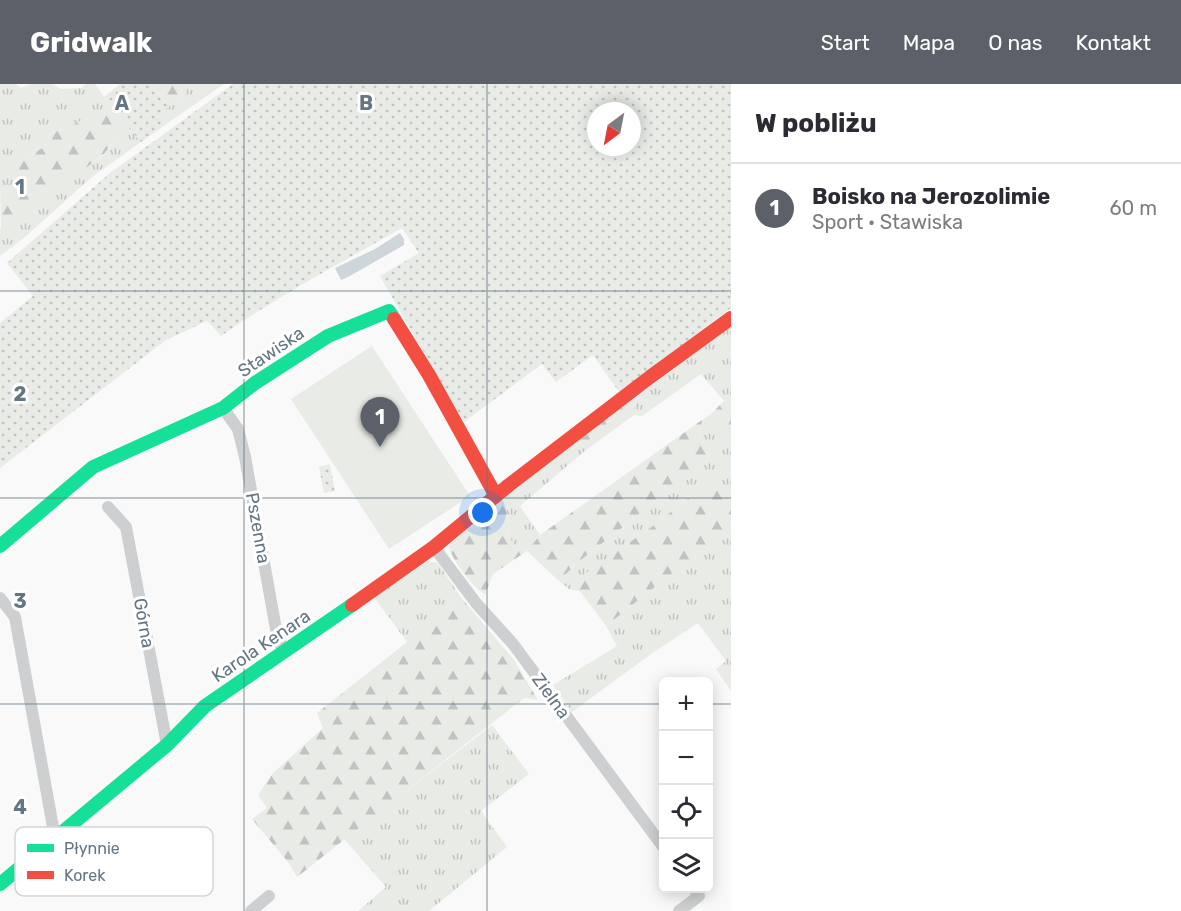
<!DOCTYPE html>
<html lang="pl">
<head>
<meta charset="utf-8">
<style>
  :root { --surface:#fff; --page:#f7f7f7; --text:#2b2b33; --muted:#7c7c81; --line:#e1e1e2; --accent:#5c6169 }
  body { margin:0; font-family:Rubik,sans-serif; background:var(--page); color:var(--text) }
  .controls { position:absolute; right:18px; bottom:18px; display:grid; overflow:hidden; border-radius:9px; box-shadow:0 3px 15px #0003 }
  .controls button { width:54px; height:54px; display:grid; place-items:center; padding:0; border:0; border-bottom:2px solid var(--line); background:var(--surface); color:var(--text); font:30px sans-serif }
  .compass { position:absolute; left:587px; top:18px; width:54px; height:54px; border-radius:50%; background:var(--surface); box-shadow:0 3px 15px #0003; rotate:212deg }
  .you { position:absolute; left:483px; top:429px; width:21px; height:21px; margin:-15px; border:4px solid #fff; border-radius:50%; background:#1a73e8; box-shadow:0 0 0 9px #1a73e833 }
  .badge { display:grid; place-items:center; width:39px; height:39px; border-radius:50%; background:var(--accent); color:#fff; font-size:20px; font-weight:700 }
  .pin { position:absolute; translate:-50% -50px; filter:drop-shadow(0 2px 3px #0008) }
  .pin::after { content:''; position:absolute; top:32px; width:21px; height:18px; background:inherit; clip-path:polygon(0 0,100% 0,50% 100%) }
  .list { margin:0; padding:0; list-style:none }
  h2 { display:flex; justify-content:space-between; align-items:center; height:78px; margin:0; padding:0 24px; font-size:26px }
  h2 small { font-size:20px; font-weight:400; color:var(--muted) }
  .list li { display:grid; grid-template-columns:39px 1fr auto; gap:18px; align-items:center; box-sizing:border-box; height:90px; padding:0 24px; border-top:2px solid var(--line) }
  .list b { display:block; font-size:22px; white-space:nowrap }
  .list p { margin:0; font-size:20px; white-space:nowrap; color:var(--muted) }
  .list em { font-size:20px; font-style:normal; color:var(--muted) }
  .icon { flex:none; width:33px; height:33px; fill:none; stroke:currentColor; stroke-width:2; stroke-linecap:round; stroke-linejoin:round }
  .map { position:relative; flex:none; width:731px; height:827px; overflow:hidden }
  header { display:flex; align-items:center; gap:36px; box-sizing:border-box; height:84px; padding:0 30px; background:var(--accent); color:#fff }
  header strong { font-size:28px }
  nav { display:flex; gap:33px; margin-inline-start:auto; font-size:21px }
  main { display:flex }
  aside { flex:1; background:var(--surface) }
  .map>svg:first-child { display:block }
</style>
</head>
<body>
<header>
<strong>Gridwalk</strong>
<nav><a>Start</a><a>Mapa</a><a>O nas</a><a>Kontakt</a></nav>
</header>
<main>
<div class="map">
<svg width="731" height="827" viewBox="0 0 731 827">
  <defs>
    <pattern id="grass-tufts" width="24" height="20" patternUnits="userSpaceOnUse" patternTransform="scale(1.5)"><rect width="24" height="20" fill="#e8ebe6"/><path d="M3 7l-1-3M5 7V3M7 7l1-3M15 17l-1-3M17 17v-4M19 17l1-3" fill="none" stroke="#c0c3c0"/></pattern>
    <pattern id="forest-firs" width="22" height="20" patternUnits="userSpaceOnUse" patternTransform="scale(1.5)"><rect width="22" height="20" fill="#e8ebe6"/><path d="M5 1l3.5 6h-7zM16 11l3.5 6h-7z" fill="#c0c3c0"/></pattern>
    <pattern id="park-dots" width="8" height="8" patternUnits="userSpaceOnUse" patternTransform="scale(1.5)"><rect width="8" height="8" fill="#e8ebe6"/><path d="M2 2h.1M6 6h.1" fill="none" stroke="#c0c3c0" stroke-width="1.8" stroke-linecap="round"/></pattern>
  </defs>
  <rect width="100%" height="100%" fill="#f9f9f9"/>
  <g fill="url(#grass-tufts)">
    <path d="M0 0H16L21 4 31 0H52L61 5 81 4 86 0H95L112 24 50 50 44 63 16 81 21 92 14 100H0Z"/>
    <path d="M187 0H224L165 41 158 32 169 22 180 18 188 4Z"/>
    <path d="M128 43 141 58 92 93 25 153 0 172V145L24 122 87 83 105 70 116 53Z"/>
    <path d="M731 242V314L724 317 701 290 642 332 634 331 635 314Z"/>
    <path d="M711 330 720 350 728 359 731 358V412L719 402 694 409 660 437 577 496 574 506 569 505 559 497 577 479 660 414 700 387 709 373 700 353 702 336Z"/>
    <path d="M578 355 586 366 520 422 540 451 527 467 521 471 509 453 507 429 502 416Z"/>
    <path d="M731 450V607L716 585 726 577 698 539 651 570 572 628 553 601 617 562 606 542 675 487Z"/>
    <path d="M428 477 438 479 460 512 407 558 374 513Z"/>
    <path d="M492 641 529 690 481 727 507 763 429 827H358L386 803 344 755Z"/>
  </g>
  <g fill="url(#forest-firs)">
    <path d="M150 0H187L188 4 180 18 169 22Z"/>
    <path d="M112 24 128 43 116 53 105 69 87 83 24 122 1 144 0 100H14L21 92 16 81 44 63 50 50Z"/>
    <path d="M635 314 634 331 586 366 578 355Z"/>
    <path d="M731 314V358L728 359 720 350 711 330 724 317Z"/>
    <path d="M702 336 700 353 709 373 700 387 660 414 577 479 559 497 527 467 540 451Z"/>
    <path d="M719 402 731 412V450L675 487 606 542 580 507 574 506 576 496 660 437 694 409Z"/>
    <path d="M502 416 507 429 509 453 521 471 493 490 485 511C469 498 456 482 448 462Z"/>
    <path d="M460 512 514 576 538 616 524 614 297 793 288 778 252 735 267 724 258 711 273 689 323 644 317 629 407 558Z"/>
  </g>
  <g fill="url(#park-dots)" fill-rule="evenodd">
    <path d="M120 0H150L169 22 158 32 165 41 141 58 104 15V13Z"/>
    <path d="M233 0H731V224L619 308 593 271 556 298 542 280 464 338 380 192 419 169 402 144C341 179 279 211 221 252L207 237 166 256 0 384V239L33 212 7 179 110 89ZM596 27H632V63H596Z"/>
    <path d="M330 380 335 407 324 409 319 383Z"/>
  </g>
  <path fill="#e8ebe6" d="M372 262 470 412 389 465 291 315Z"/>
  <path fill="#ced6d9" d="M400 149 404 155V161L348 193 341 196 335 184 375 165Z"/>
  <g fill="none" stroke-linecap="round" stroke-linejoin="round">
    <g stroke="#cecfd0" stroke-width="12">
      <path d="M223 324 238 345 245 373 276 545 283 568"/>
      <path d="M108 423 126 443 167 661"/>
      <path d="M434 463 476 519 513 560 664 764"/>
      <path d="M0 514 15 533 55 754"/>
      <path d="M251 827 269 812"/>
      <path d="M679 827 699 812 694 804"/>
    </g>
    <g stroke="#16e098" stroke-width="14">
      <path d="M0 462 93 383 223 324 255 299 328 252 389 227 394 235"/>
      <path d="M0 800 167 661 205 622 352 521"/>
    </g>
    <g stroke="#f24e42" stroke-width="14">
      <path d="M394 235 429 291 496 412"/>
      <path d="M352 521 434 463 509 401 650 293 731 234"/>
    </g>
  </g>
  <path fill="none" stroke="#657683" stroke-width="1.5" stroke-opacity="0.55" d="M244 0V827M487 0V827M0 207H731M0 414H731M0 620H664M708 620H731"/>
  <g text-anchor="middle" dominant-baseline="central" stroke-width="6" stroke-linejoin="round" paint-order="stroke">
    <g font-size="18" fill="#657683" stroke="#fff">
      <text transform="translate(271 268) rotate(-34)">Stawiska</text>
      <text transform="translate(258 444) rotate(80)">Pszenna</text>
      <text transform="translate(144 539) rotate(80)">Górna</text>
      <text transform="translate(261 562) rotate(-34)">Karola Kenara</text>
      <text transform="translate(551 612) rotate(54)">Zielna</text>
    </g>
  </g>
  <rect x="15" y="743" width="198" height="69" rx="9" fill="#fff" stroke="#d1d6da" stroke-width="1.5"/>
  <rect x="27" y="760" width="27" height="8" fill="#16e098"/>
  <rect x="27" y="787" width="27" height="8" fill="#f24e42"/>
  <g font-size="16" fill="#657683">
    <text x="64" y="770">Płynnie</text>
    <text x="64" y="797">Korek</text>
  </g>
  <g font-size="20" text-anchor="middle" font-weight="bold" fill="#657683" stroke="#fff" stroke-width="6" stroke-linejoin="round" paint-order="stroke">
    <text x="122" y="26">A</text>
    <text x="366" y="26">B</text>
    <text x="20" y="110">1</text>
    <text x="20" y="317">2</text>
    <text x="20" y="524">3</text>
    <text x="20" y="730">4</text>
  </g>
</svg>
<div class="controls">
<button>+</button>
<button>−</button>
<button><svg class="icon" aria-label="locate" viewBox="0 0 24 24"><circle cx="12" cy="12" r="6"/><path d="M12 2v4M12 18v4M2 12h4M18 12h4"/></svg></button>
<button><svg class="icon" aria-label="layers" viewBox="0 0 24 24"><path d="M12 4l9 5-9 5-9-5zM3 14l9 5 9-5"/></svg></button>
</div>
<svg class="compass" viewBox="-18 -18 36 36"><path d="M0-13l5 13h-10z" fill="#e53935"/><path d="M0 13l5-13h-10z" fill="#7c7c81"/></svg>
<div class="you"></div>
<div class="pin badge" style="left:380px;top:363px">1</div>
</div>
<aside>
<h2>W pobliżu<small></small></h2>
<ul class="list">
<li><span class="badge">1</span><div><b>Boisko na Jerozolimie</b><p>Sport · Stawiska</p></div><em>60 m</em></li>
</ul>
</aside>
</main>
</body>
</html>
